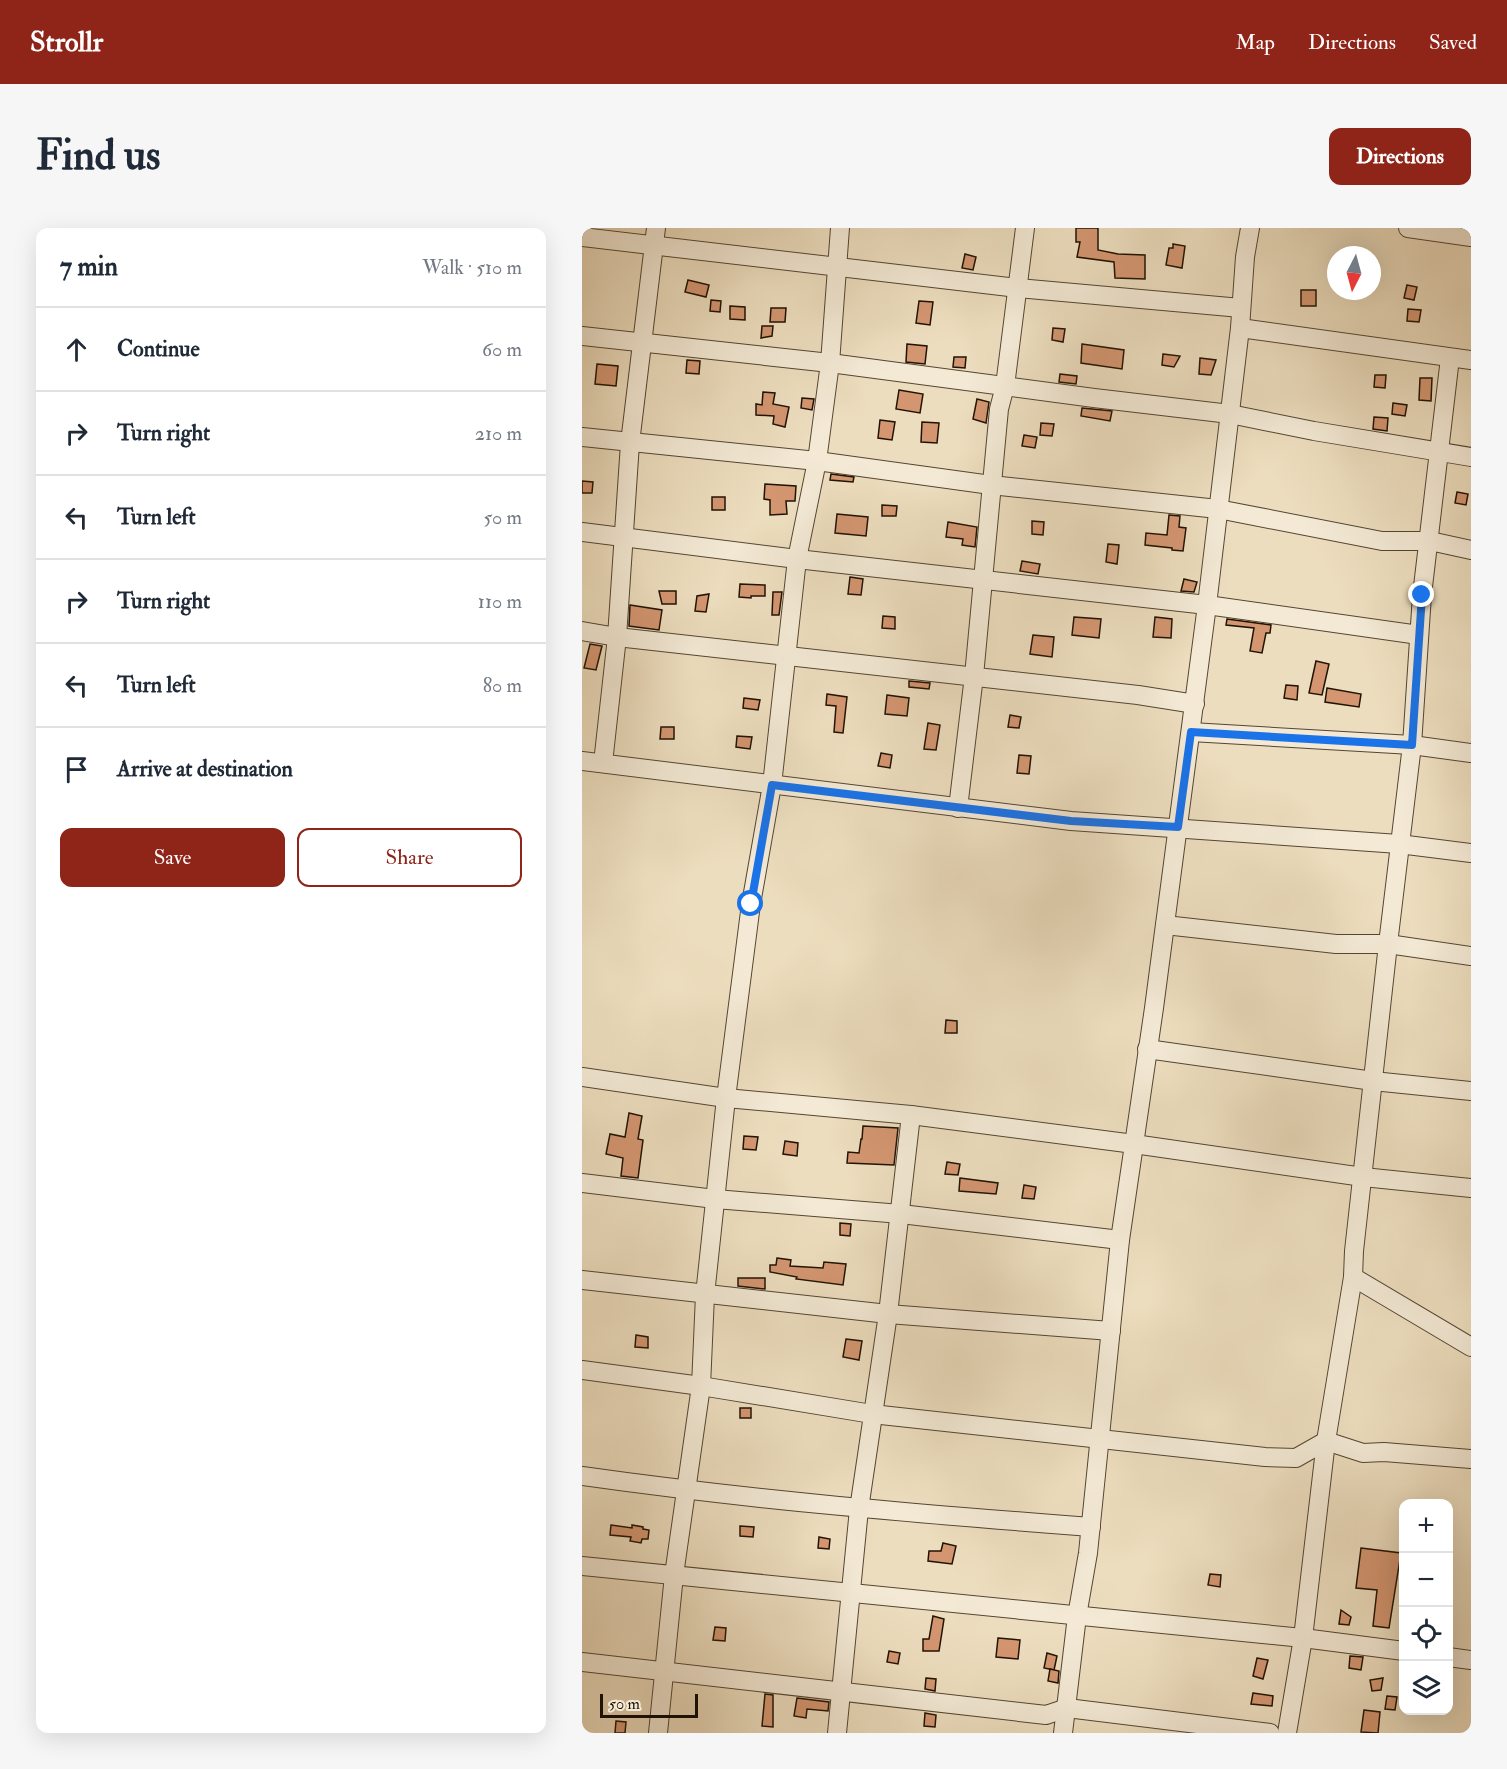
<!DOCTYPE html>
<html lang="en">
<head>
<meta charset="utf-8">
<style>
  :root { --surface:#fff; --page:#f6f6f7; --text:#1f2937; --muted:#747a83; --line:#e0e1e3; --accent:#8f2418 }
  body { margin:0; font-family:"IM FELL Double Pica",serif; background:var(--page); color:var(--text) }
  .controls { position:absolute; right:18px; bottom:18px; display:grid; overflow:hidden; border-radius:12px; box-shadow:0 6px 24px #0002 }
  .controls button { width:54px; height:54px; display:grid; place-items:center; padding:0; border:0; border-bottom:2px solid var(--line); background:var(--surface); color:var(--text); font:30px sans-serif }
  .compass { position:absolute; left:745px; top:18px; width:54px; height:54px; border-radius:50%; background:var(--surface); box-shadow:0 6px 24px #0002; rotate:186deg }
  .scale { position:absolute; left:18px; bottom:15px; width:98px; box-sizing:border-box; padding-left:6px; border:3px solid #211304; border-top:0; font-size:16px; line-height:21px; white-space:nowrap; color:#211304; -webkit-text-stroke:4px #f3e9d5; paint-order:stroke }
  .stop { position:absolute; width:18px; height:18px; margin:-14px; border:4px solid #1a73e8; border-radius:50%; background:#fff }
  .stop.end { background:#1a73e8; border-color:#fff; box-shadow:0 2px 6px #0008 }
  .list { margin:0; padding:0; list-style:none }
  h2 { display:flex; justify-content:space-between; align-items:center; height:78px; margin:0; padding:0 24px; font-size:26px }
  h2 small { font-size:20px; font-weight:400; color:var(--muted) }
  .list li { display:grid; grid-template-columns:39px 1fr auto; gap:18px; align-items:center; box-sizing:border-box; height:84px; padding:0 24px; border-top:2px solid var(--line) }
  .list b { display:block; font-size:22px; white-space:nowrap }
  .list em { font-size:20px; font-style:normal; color:var(--muted) }
  .actions { display:flex; gap:12px; padding:18px 24px }
  .actions a { flex:1; padding:14px 0; border:2px solid var(--accent); border-radius:12px; text-align:center; font-size:21px; color:var(--accent) }
  .actions .main { background:var(--accent); color:#fff }
  .icon { flex:none; width:33px; height:33px; fill:none; stroke:currentColor; stroke-width:2; stroke-linecap:round; stroke-linejoin:round }
  .map { position:relative; flex:none; width:889px; height:1505px; overflow:hidden; border-radius:12px }
  header { display:flex; align-items:center; gap:36px; box-sizing:border-box; height:84px; padding:0 30px; background:var(--accent); color:#fff }
  header strong { font-size:28px }
  nav { display:flex; gap:33px; margin-inline-start:auto; font-size:21px }
  .intro { display:flex; align-items:center; justify-content:space-between; box-sizing:border-box; height:144px; padding:0 36px }
  h1 { margin:0; font-size:42px }
  .button { padding:15px 27px; border-radius:12px; background:var(--accent); color:#fff; font-size:21px; font-weight:700 }
  main { display:flex; gap:36px; padding:0 36px }
  aside { flex:1; background:var(--surface); border-radius:12px; box-shadow:0 6px 24px #0002 }
  .map>svg:first-child { display:block }
</style>
</head>
<body>
<header>
<strong>Strollr</strong>
<nav><a>Map</a><a>Directions</a><a>Saved</a></nav>
</header>
<div class="intro"><h1>Find us</h1><a class="button">Directions</a></div>
<main>
<aside>
<h2>7 min<small>Walk · 510 m</small></h2>
<ul class="list">
<li><svg class="icon" aria-label="ahead" viewBox="0 0 24 24"><path d="M12 20V5M6 11l6-6 6 6"/></svg><div><b>Continue</b></div><em>60 m</em></li>
<li><svg class="icon" aria-label="right" viewBox="0 0 24 24"><path d="M7 20v-9h11M14 6l5 5-5 5"/></svg><div><b>Turn right</b></div><em>210 m</em></li>
<li><svg class="icon" aria-label="left" viewBox="0 0 24 24"><path d="M17 20v-9H6M10 6l-5 5 5 5"/></svg><div><b>Turn left</b></div><em>50 m</em></li>
<li><svg class="icon" aria-label="right" viewBox="0 0 24 24"><path d="M7 20v-9h11M14 6l5 5-5 5"/></svg><div><b>Turn right</b></div><em>110 m</em></li>
<li><svg class="icon" aria-label="left" viewBox="0 0 24 24"><path d="M17 20v-9H6M10 6l-5 5 5 5"/></svg><div><b>Turn left</b></div><em>80 m</em></li>
<li><svg class="icon" aria-label="arrive" viewBox="0 0 24 24"><path d="M6 21V4h12l-3 4 3 4H6"/></svg><div><b>Arrive at destination</b></div></li>
</ul>
<div class="actions"><a class="main">Save</a><a>Share</a></div>
</aside>
<div class="map">
<svg width="889" height="1505" viewBox="0 0 889 1505">
  <rect width="100%" height="100%" fill="#ecddbe"/>
  <filter id="stains"><feTurbulence type="fractalNoise" baseFrequency=".00333" numOctaves="4"/><feColorMatrix values="0 0 0 0 .2 0 0 0 0 .09 0 0 0 0 .02 0 0 0 .5 -.17"/></filter>
  <radialGradient id="worn" r=".72"><stop offset=".6" stop-color="#630" stop-opacity="0"/><stop offset="1" stop-color="#630" stop-opacity=".3"/></radialGradient>
  <g fill="#d39671" stroke="#211304" stroke-width="1.5">
    <path d="M494 0H516V22L536 26 563 27V51L533 50 532 34 495 29 498 14H494Z"/>
    <path d="M591 16 603 18 600 40 584 37 587 20H591Z"/>
    <path d="M383 26 394 29 391 42 380 40Z"/>
    <path d="M106 52 127 57 124 69 103 64Z"/>
    <path d="M825 57 835 59 832 72 822 70Z"/>
    <rect x="719" y="62" width="15" height="16"/>
    <path d="M129 72 139 73 138 84 128 83Z"/>
    <path d="M337 73 351 74 348 97 334 95Z"/>
    <path d="M148 78 163 79V92L148 91Z"/>
    <path d="M189 80H204L203 94H188Z"/>
    <path d="M826 81 839 82 837 94 825 93Z"/>
    <path d="M180 98H191L190 108 179 110Z"/>
    <path d="M471 100 483 101 481 114 470 112Z"/>
    <path d="M325 116 345 118 343 136 324 134Z"/>
    <path d="M500 116 542 122 540 141 499 135Z"/>
    <path d="M581 126 598 128 592 139 580 137Z"/>
    <path d="M372 129H384L383 140 371 139Z"/>
    <path d="M618 130 634 132 629 147 617 146Z"/>
    <path d="M105 132 118 133 117 146 104 145Z"/>
    <path d="M15 136 36 138 34 158 13 156Z"/>
    <path d="M478 146 495 148 494 156 477 154Z"/>
    <path d="M793 147H804L803 160 792 159Z"/>
    <path d="M838 150H850L849 173 837 172Z"/>
    <path d="M317 162 341 166 338 185 314 181Z"/>
    <path d="M181 164 193 165 191 176 207 179 203 199 191 196 192 188 174 187V176L180 177Z"/>
    <path d="M220 170 232 171 230 182 219 180Z"/>
    <path d="M395 171 407 174 404 195 391 191Z"/>
    <path d="M811 175 825 177 823 188 810 186Z"/>
    <path d="M500 180 530 183 528 193 499 188Z"/>
    <path d="M792 189 806 190 805 203 791 201Z"/>
    <path d="M298 192 313 194 310 212 296 210Z"/>
    <path d="M340 194 357 195 355 215 339 214Z"/>
    <path d="M459 195 472 196 470 208 458 207Z"/>
    <path d="M442 207 455 209 453 220 440 218Z"/>
    <path d="M249 246 272 249 271 254 248 252Z"/>
    <path d="M0 253 11 254 10 265H0Z"/>
    <path d="M183 256 214 258 213 273H204L205 286 188 287V272L182 271Z"/>
    <path d="M875 264 886 266 884 277 873 275Z"/>
    <rect x="130" y="269" width="13" height="13"/>
    <path d="M300 277 315 278 314 288H300Z"/>
    <path d="M255 286 286 289 284 308 253 305Z"/>
    <path d="M587 287 598 288 597 299 604 300 601 323 590 322V320L563 317 564 305 585 307Z"/>
    <path d="M450 293 462 294 461 307 450 306Z"/>
    <path d="M366 294 395 299 393 319 380 317 381 311 364 309Z"/>
    <path d="M526 316 537 317 535 336 524 334Z"/>
    <path d="M440 333 458 336 456 346 438 343Z"/>
    <path d="M268 349 281 351 279 367 266 366Z"/>
    <path d="M602 351 615 354 612 364 599 363Z"/>
    <path d="M158 356 183 357V368H169V370L157 369Z"/>
    <path d="M77 363H94V376H80Z"/>
    <path d="M191 364H200L197 387H190Z"/>
    <path d="M127 366 124 384 113 383 115 368Z"/>
    <path d="M48 377 80 382 77 402 47 398Z"/>
    <path d="M301 388 313 389V401L300 400Z"/>
    <path d="M492 389 519 391 517 410 490 407Z"/>
    <path d="M573 389 590 391 589 410 571 409Z"/>
    <path d="M645 391 689 397 688 405H684L680 425 668 423 672 400 644 397Z"/>
    <path d="M451 407 472 409 470 429 448 426Z"/>
    <path d="M8 416 20 418 14 442 2 440Z"/>
    <path d="M734 433 747 436 740 467 727 465Z"/>
    <path d="M327 453 348 455 347 461 327 459Z"/>
    <path d="M704 457 716 458 715 472 702 470Z"/>
    <path d="M745 460 779 466 777 479 743 474Z"/>
    <path d="M245 466 265 469 261 505 252 504 254 478 244 477Z"/>
    <path d="M305 467 327 470 325 488 303 486Z"/>
    <path d="M162 470 178 472 176 482 161 480Z"/>
    <path d="M428 487 439 489 437 500 426 499Z"/>
    <path d="M346 495 358 497 354 522 342 521Z"/>
    <path d="M79 499H92V511H78Z"/>
    <path d="M155 508 170 509 168 521 154 519Z"/>
    <path d="M299 525 310 527 308 540 296 538Z"/>
    <path d="M437 527 449 528 447 546 435 545Z"/>
    <path d="M364 792 375 793V805H363Z"/>
    <path d="M47 885 60 888 56 911 61 912 56 950 39 948 41 930 24 926 28 906 43 909Z"/>
    <path d="M281 898 316 900 312 937 265 935 266 924 277 925 279 911H280Z"/>
    <path d="M162 908 176 909 174 922 161 921Z"/>
    <path d="M203 913 216 915 215 928 201 926Z"/>
    <path d="M365 934 378 936 376 947 363 946Z"/>
    <path d="M378 950 416 955 414 966 377 963Z"/>
    <path d="M442 957 454 959 452 971 440 970Z"/>
    <path d="M258 995 269 996 268 1008 258 1007Z"/>
    <path d="M195 1030 209 1032 208 1038 241 1040 242 1034 264 1036 261 1057 214 1051 215 1049 188 1044V1037H194Z"/>
    <path d="M156 1050H183V1061L156 1058Z"/>
    <path d="M54 1107 66 1109V1120L53 1119Z"/>
    <path d="M264 1111 280 1113 277 1132 261 1129Z"/>
    <rect x="158" y="1180" width="11" height="10"/>
    <path d="M29 1297 50 1300V1297L61 1299V1301L67 1302 66 1311H60L59 1315 48 1313 49 1309 28 1307Z"/>
    <path d="M158 1298 172 1299 171 1309 158 1308Z"/>
    <path d="M237 1309 248 1311 247 1321 236 1320Z"/>
    <path d="M361 1315 374 1318 370 1336 346 1333 347 1323H359Z"/>
    <path d="M779 1320 819 1325 807 1400 791 1398 795 1362 774 1360Z"/>
    <path d="M628 1346 639 1347 638 1359 626 1357Z"/>
    <path d="M759 1382 769 1389 767 1397 757 1396Z"/>
    <path d="M351 1388 362 1391 357 1423H341V1411H347Z"/>
    <path d="M133 1399 144 1400 143 1413 131 1412Z"/>
    <path d="M416 1410 438 1412 436 1431 414 1429Z"/>
    <path d="M307 1423 318 1425 316 1436 305 1434Z"/>
    <path d="M465 1425 475 1428 472 1442 462 1440Z"/>
    <path d="M768 1428 781 1429 779 1442 767 1440Z"/>
    <path d="M675 1430 686 1432 681 1451 671 1448Z"/>
    <path d="M468 1441 477 1443 476 1455 466 1453Z"/>
    <path d="M344 1450 354 1451 353 1463 343 1461Z"/>
    <path d="M801 1450 799 1462 790 1463 788 1452Z"/>
    <path d="M671 1465 691 1468 690 1478 669 1476Z"/>
    <path d="M183 1466 191 1467V1499L180 1498Z"/>
    <path d="M805 1468 815 1469 813 1482 803 1481Z"/>
    <path d="M215 1470 247 1474 246 1483 225 1481 224 1490 212 1488Z"/>
    <path d="M782 1482 798 1484 796 1505 779 1504Z"/>
    <path d="M343 1485 354 1487 353 1499 342 1498Z"/>
    <path d="M34 1493 44 1494 43 1505H33Z"/>
  </g>
  <g fill="none" stroke-linecap="round" stroke-linejoin="round">
    <g stroke="#544632" stroke-width="20">
      <g id="minor">
        <path d="M826 0 889 9"/>
        <path d="M0 9 436 60 659 80"/>
        <path d="M658 100 889 132"/>
        <path d="M0 108 248 135 512 170 648 186 732 203 889 229"/>
        <path d="M0 209 235 233 409 257 636 281 800 313H848L889 322"/>
        <path d="M0 304 215 331 625 377 837 407"/>
        <path d="M0 403 35 409 556 467 613 476"/>
        <path d="M609 504 830 517 889 525"/>
        <path d="M0 533 489 593 817 616 889 625"/>
        <path d="M21 535 35 409 48 215 74 0"/>
        <path d="M376 580 392 448 417 181 423 158 443 0"/>
        <path d="M583 697 754 716H806L889 728"/>
        <path d="M565 821 791 853 889 863"/>
        <path d="M0 849 144 870 329 887 552 916 781 949 889 960"/>
        <path d="M0 955 133 971 319 986 538 1012"/>
        <path d="M771 1049 889 1119"/>
        <path d="M0 1052 306 1086 529 1103"/>
        <path d="M0 1142 119 1158 290 1186 683 1229 714 1230 744 1213 781 1225 802 1224 889 1231"/>
        <path d="M0 1248C169 1272 339 1286 509 1299"/>
        <path d="M0 1338 721 1410 822 1423"/>
        <path d="M866 1429 889 1432"/>
        <path d="M0 1434 464 1487 485 1480 688 1505"/>
        <path d="M76 1505 92 1347 119 1158 123 1067 144 870 169 676 190 557 215 331 235 233 248 135 258 0"/>
        <path d="M255 1505 277 1281 306 1086 329 887"/>
        <path d="M481 1505 495 1388 506 1325 538 1012 572 780 625 377 658 100 663 29 668 0"/>
        <path d="M705 1505 721 1410 744 1213 771 1049 772 1023 806 716 830 517 840 367 868 130"/>
      </g>
    </g>
    <use href="#minor" stroke="#f3e9d5" stroke-width="18"/>
  </g>
  <g fill="none" stroke-linecap="round" stroke-linejoin="round">
    <path stroke="#1a73e8" stroke-width="8" d="M169 676 190 557 489 593 596 599 609 504 830 517 840 367"/>
  </g>
  <rect width="100%" height="100%" filter="url(#stains)"/>
  <rect width="100%" height="100%" fill="url(#worn)"/>
</svg>
<div class="controls">
<button>+</button>
<button>−</button>
<button><svg class="icon" aria-label="locate" viewBox="0 0 24 24"><circle cx="12" cy="12" r="6"/><path d="M12 2v4M12 18v4M2 12h4M18 12h4"/></svg></button>
<button><svg class="icon" aria-label="layers" viewBox="0 0 24 24"><path d="M12 4l9 5-9 5-9-5zM3 14l9 5 9-5"/></svg></button>
</div>
<svg class="compass" viewBox="-18 -18 36 36"><path d="M0-13l5 13h-10z" fill="#e53935"/><path d="M0 13l5-13h-10z" fill="#747a83"/></svg>
<div class="scale">50 m</div>
<div class="stop" style="left:169px;top:676px"></div>
<div class="stop end" style="left:840px;top:367px"></div>
</div>
</main>
</body>
</html>
